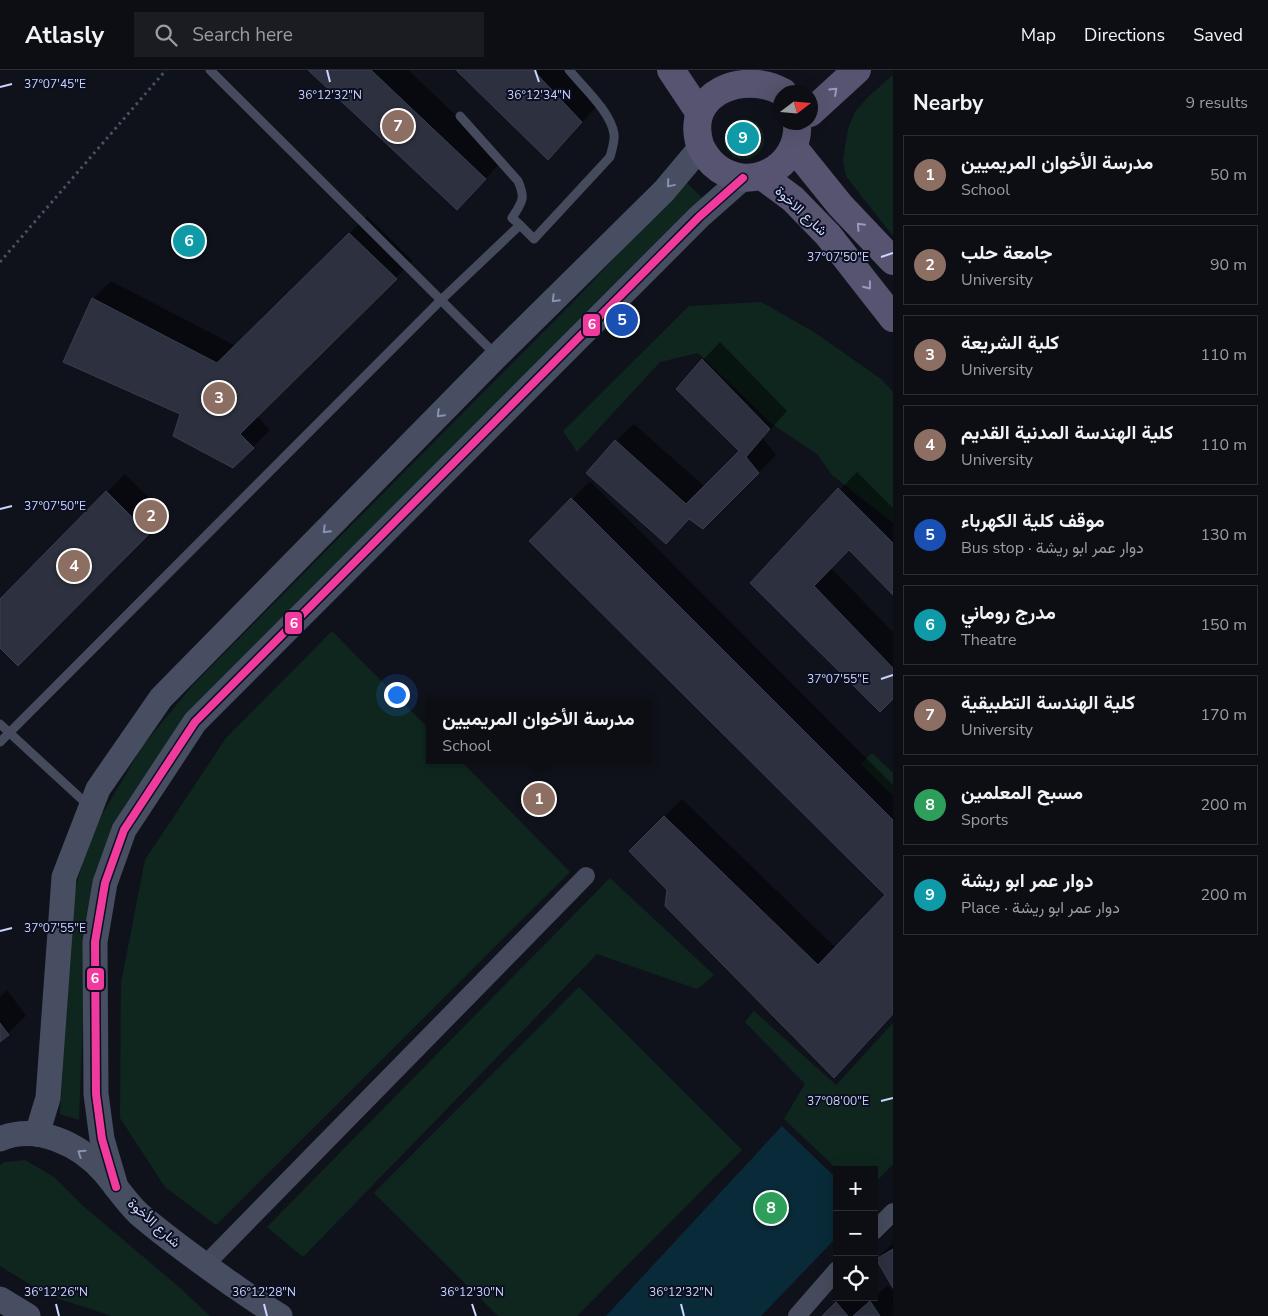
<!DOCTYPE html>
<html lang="en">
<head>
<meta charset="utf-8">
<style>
  :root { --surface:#0c0e14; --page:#1a1c22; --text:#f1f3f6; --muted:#9a9ca0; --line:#2c2e34; --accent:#8991af }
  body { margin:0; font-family:"Nunito Sans",Vazirmatn,sans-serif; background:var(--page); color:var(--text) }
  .controls { position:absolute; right:15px; bottom:15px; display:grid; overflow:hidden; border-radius:0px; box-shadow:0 5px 20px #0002 }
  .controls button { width:45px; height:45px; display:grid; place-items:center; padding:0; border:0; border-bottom:1px solid var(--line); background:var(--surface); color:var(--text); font:25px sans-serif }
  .compass { position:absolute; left:773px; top:15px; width:45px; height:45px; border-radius:50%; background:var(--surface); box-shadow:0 5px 20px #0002; rotate:74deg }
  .you { position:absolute; left:396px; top:624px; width:18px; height:18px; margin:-12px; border:4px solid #fff; border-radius:50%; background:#1a73e8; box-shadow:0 0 0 8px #1a73e833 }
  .badge { display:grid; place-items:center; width:32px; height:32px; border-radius:50%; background:var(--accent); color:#fff; font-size:16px; font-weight:700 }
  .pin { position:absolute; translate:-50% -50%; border:2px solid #fff; box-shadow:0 1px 5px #0006 }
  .popup { position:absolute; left:426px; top:629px; width:225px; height:65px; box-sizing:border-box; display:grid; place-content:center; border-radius:0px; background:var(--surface); filter:drop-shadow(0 1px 4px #0005); font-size:16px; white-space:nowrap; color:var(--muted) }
  .popup b { font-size:19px; color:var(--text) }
  .popup::after { content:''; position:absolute; left:50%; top:100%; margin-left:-10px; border:10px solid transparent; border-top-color:var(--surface) }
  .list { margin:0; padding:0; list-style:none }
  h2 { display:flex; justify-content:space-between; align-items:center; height:65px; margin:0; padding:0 20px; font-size:21px }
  h2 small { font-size:16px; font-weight:400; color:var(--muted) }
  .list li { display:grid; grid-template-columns:32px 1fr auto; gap:15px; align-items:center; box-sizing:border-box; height:80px; margin:0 10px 10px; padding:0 10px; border:1px solid var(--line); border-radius:0px }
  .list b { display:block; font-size:19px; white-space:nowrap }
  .list p { margin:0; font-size:16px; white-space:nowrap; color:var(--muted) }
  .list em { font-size:16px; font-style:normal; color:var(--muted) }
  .icon { flex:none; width:28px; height:28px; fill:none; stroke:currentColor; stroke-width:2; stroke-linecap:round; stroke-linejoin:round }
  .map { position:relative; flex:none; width:893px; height:1246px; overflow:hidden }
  header { display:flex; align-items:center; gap:30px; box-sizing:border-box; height:70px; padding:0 25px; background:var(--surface); border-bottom:1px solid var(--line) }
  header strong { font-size:24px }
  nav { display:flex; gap:28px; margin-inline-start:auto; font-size:18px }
  .search { width:350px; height:45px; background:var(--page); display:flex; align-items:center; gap:12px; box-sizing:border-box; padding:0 18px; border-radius:0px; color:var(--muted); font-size:19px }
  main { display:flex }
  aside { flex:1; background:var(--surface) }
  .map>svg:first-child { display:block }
</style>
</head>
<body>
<header>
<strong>Atlasly</strong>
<div class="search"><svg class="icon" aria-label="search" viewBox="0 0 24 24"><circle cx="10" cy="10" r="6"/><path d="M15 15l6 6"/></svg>Search here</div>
<nav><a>Map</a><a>Directions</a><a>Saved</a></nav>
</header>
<main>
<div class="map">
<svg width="893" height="1246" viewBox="0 0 893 1246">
  <rect width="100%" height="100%" fill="#10121b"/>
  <g fill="#0f261f">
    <path d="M893 5V166L846 106 843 90 848 59 855 42 868 27Z"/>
    <circle cx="744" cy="69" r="20"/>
    <path d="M686 112 702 128 172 665 86 870 79 1050 60 1044 72 830 85 785 100 748 142 677 192 616 577 228Z"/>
    <path d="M761 232 814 262 881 309 893 322V453L832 405 817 384 772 354 698 283 660 292 577 382 563 361 689 236Z"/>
    <path d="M332 561 430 660V690H460L570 802 216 1155 165 1117 120 1048 121 913 145 790 226 668Z"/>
    <path d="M872 683 893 703V726L861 694Z"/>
    <path d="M610 808 714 905 697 919 597 884 303 1187 267 1157Z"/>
    <path d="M579 917 742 1080 577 1246H498L374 1123Z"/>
    <path d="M754 941 836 1015 893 953V1094L874 1114V1100H838L784 1049 805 1014 745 952Z"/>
    <path d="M25 1090 54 1107 82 1135 180 1218 210 1246H112L47 1225 0 1196V1095L5 1092Z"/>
  </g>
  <path fill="#092a39" d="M782 1056 837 1109V1167L761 1246H606Z"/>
  <g fill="#0007">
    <path d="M310 0H408L503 90 474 121Z"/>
    <path d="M458 0H567L599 34 548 88Z"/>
    <path d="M367 146 413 191 257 346 270 360 253 377 181 343 65 291 94 228 111 211 236 276Z"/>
    <path d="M720 272 787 341 763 368 776 385 703 458 616 371 634 354 705 417 740 380 703 290Z"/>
    <path d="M857 402 893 438V523L849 478 831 498 893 562V627L752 513Z"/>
    <path d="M125 404 166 445 18 594 0 576V531Z"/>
    <path d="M590 411 893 715V943L668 819 630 781 682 729 836 878 886 825 531 471Z"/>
    <path d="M7 920 26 946 0 971V927Z"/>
    <path d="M893 1173V1216L877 1189Z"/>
    <path d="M888 1215 893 1222V1246H823L842 1227H865L869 1232Z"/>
  </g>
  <g fill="#2d303e" stroke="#3a3d50">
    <path d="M308 0H371L486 109 457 140Z"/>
    <path d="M456 0H533L582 52 548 90Z"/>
    <path d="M349 163 397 209 240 364 254 378 233 398 173 366 180 344 63 292 92 228 217 293Z"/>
    <path d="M702 289 770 359 746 387 759 403 703 459 689 449 666 474 586 403 615 370 686 434 739 381 676 319Z"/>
    <path d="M838 418 893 473V525L849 480 814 516 893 598V629L880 642 750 513Z"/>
    <path d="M106 421 149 464 18 596 0 578V529Z"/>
    <path d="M571 428 893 750V944L834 1008 665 836 667 820 629 781 664 746 818 895 885 825 529 471Z"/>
    <path d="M0 953 9 965 0 972Z"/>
    <path d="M893 1179V1218L876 1189Z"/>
    <path d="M870 1231 880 1246H853Z"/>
    <path d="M836 1232 848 1246H822Z"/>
  </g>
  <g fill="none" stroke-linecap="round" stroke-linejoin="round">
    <path stroke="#42565b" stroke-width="3" stroke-dasharray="2.5 4" stroke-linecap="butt" d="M0 192 166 0"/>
    <g stroke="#454b5c" stroke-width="9">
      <path d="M210 0 495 284"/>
      <path d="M460 46 518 111C526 129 522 132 512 148L520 155"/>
      <path d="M0 654 89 736"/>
      <path d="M0 672 441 230 520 155 534 169 610 87C612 79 615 71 614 64 611 42 583 17 569 0"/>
    </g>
    <g stroke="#454b5c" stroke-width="18">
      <path d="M874 1161 893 1142"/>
      <path d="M205 1195 586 806"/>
      <path d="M797 1246 837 1200"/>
    </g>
    <g stroke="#474e62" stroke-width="25">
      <path d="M37 1064 48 1028 64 807 98 719 161 628 497 286 664 121 701 77"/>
      <path d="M0 1069C37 1053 81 1075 105 1103 116 1116 126 1132 139 1144 168 1169 199 1191 230 1213 246 1224 263 1236 280 1246"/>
      <path d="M116 1117 102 1069 96 1024 95 872 105 813 124 760 195 652 699 147 743 108"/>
      <path d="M0 1229 28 1246"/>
    </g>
    <g stroke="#565470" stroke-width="28">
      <path d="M671 0 699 42"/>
      <path d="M783 22C743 0 684 23 700 75 703 82 708 89 713 94 747 126 801 98 797 52"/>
      <path d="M810 43 857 0"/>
      <path d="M794 78 840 135 893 191"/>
      <path d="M762 106 793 129 828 165 893 248"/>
    </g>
    <g stroke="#0c0f1f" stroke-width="11">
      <path id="bus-1" d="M116 1117 102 1069 96 1024 95 872 105 813 124 760 195 652 699 147 743 108"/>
    </g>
    <use href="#bus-1" stroke="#f13a9d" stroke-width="8"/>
  </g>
  <defs><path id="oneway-chevron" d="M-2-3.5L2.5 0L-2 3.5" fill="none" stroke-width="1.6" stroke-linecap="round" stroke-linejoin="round" transform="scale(1.25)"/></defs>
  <g stroke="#969bbf">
    <use href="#oneway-chevron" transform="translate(834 21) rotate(-43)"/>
    <use href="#oneway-chevron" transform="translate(860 156) rotate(-133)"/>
    <use href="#oneway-chevron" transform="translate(868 216) rotate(52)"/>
  </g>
  <g stroke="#8892b0">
    <use href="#oneway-chevron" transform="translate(670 114) rotate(130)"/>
    <use href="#oneway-chevron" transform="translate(555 229) rotate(135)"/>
    <use href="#oneway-chevron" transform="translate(440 344) rotate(135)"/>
    <use href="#oneway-chevron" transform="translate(326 460) rotate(135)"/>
    <use href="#oneway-chevron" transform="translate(81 1083) rotate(-146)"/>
  </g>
  <path fill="none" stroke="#cad5ff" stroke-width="2" d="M327 0 330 12M535 0 539 12M0 17 12 14M881 187 893 183M0 439 12 436M881 609 893 605M0 861 12 858M881 1031 893 1028M56 1234 59 1246M264 1234 267 1246M472 1234 476 1246M681 1234 684 1246"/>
  <g text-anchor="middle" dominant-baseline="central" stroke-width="4" stroke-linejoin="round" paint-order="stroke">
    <g font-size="14" fill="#cad5ff" stroke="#0c0f1f">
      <text transform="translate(801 141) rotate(43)">شارع الاخوة</text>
      <text transform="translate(154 1153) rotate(42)">شارع الأخوة</text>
    </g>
  </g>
  <g font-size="12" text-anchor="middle" fill="#cad5ff" stroke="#0c0f1f" stroke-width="4" stroke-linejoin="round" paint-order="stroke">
    <text x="55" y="18">37°07'45"E</text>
    <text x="330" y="29">36°12'32"N</text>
    <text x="539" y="29">36°12'34"N</text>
    <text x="838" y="191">37°07'50"E</text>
    <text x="55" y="440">37°07'50"E</text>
    <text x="838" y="613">37°07'55"E</text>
    <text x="55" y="862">37°07'55"E</text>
    <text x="838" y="1035">37°08'00"E</text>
    <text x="56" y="1226">36°12'26"N</text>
    <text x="264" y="1226">36°12'28"N</text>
    <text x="472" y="1226">36°12'30"N</text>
    <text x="681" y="1226">36°12'32"N</text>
  </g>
  <g stroke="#0c0f1f" stroke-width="2">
    <rect x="582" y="243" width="19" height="24" rx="5" fill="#f13a9d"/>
    <rect x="284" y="541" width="19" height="24" rx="5" fill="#f13a9d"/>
    <rect x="86" y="897" width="19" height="24" rx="5" fill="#f13a9d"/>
  </g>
  <g font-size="14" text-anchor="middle" font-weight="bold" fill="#fff">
    <text x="592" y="259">6</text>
    <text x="294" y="558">6</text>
    <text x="95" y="913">6</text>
  </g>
</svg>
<div class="controls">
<button>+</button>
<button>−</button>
<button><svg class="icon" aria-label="locate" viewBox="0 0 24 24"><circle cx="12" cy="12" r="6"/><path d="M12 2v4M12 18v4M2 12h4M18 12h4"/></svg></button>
</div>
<svg class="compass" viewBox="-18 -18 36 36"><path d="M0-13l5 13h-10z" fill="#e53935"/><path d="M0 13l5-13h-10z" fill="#9a9ca0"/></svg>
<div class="you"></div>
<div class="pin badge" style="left:539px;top:729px;background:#8d6e63">1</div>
<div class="popup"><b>مدرسة الأخوان المريميين</b>School</div>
<div class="pin badge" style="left:151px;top:446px;background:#8d6e63">2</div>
<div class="pin badge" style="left:219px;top:328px;background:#8d6e63">3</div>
<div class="pin badge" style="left:74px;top:496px;background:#8d6e63">4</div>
<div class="pin badge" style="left:622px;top:250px;background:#1a4fb4">5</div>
<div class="pin badge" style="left:189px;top:171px;background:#0f9aa8">6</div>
<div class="pin badge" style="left:398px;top:56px;background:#8d6e63">7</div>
<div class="pin badge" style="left:771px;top:1138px;background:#2e9e5b">8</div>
<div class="pin badge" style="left:743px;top:68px;background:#0f9aa8">9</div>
</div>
<aside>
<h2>Nearby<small>9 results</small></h2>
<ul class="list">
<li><span class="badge" style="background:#8d6e63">1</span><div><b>مدرسة الأخوان المريميين</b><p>School</p></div><em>50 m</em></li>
<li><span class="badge" style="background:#8d6e63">2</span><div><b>جامعة حلب</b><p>University</p></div><em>90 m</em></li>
<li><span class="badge" style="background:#8d6e63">3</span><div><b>كلية الشريعة</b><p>University</p></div><em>110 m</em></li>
<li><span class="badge" style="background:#8d6e63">4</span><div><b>كلية الهندسة المدنية القديم</b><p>University</p></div><em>110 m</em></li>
<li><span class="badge" style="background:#1a4fb4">5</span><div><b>موقف كلية الكهرباء</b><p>Bus stop · دوار عمر ابو ريشة</p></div><em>130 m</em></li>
<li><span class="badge" style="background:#0f9aa8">6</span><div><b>مدرج روماني</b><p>Theatre</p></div><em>150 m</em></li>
<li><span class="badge" style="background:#8d6e63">7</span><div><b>كلية الهندسة التطبيقية</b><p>University</p></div><em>170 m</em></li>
<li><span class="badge" style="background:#2e9e5b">8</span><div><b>مسبح المعلمين</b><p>Sports</p></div><em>200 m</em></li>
<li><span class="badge" style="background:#0f9aa8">9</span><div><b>دوار عمر ابو ريشة</b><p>Place · دوار عمر ابو ريشة</p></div><em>200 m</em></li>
</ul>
</aside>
</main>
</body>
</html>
